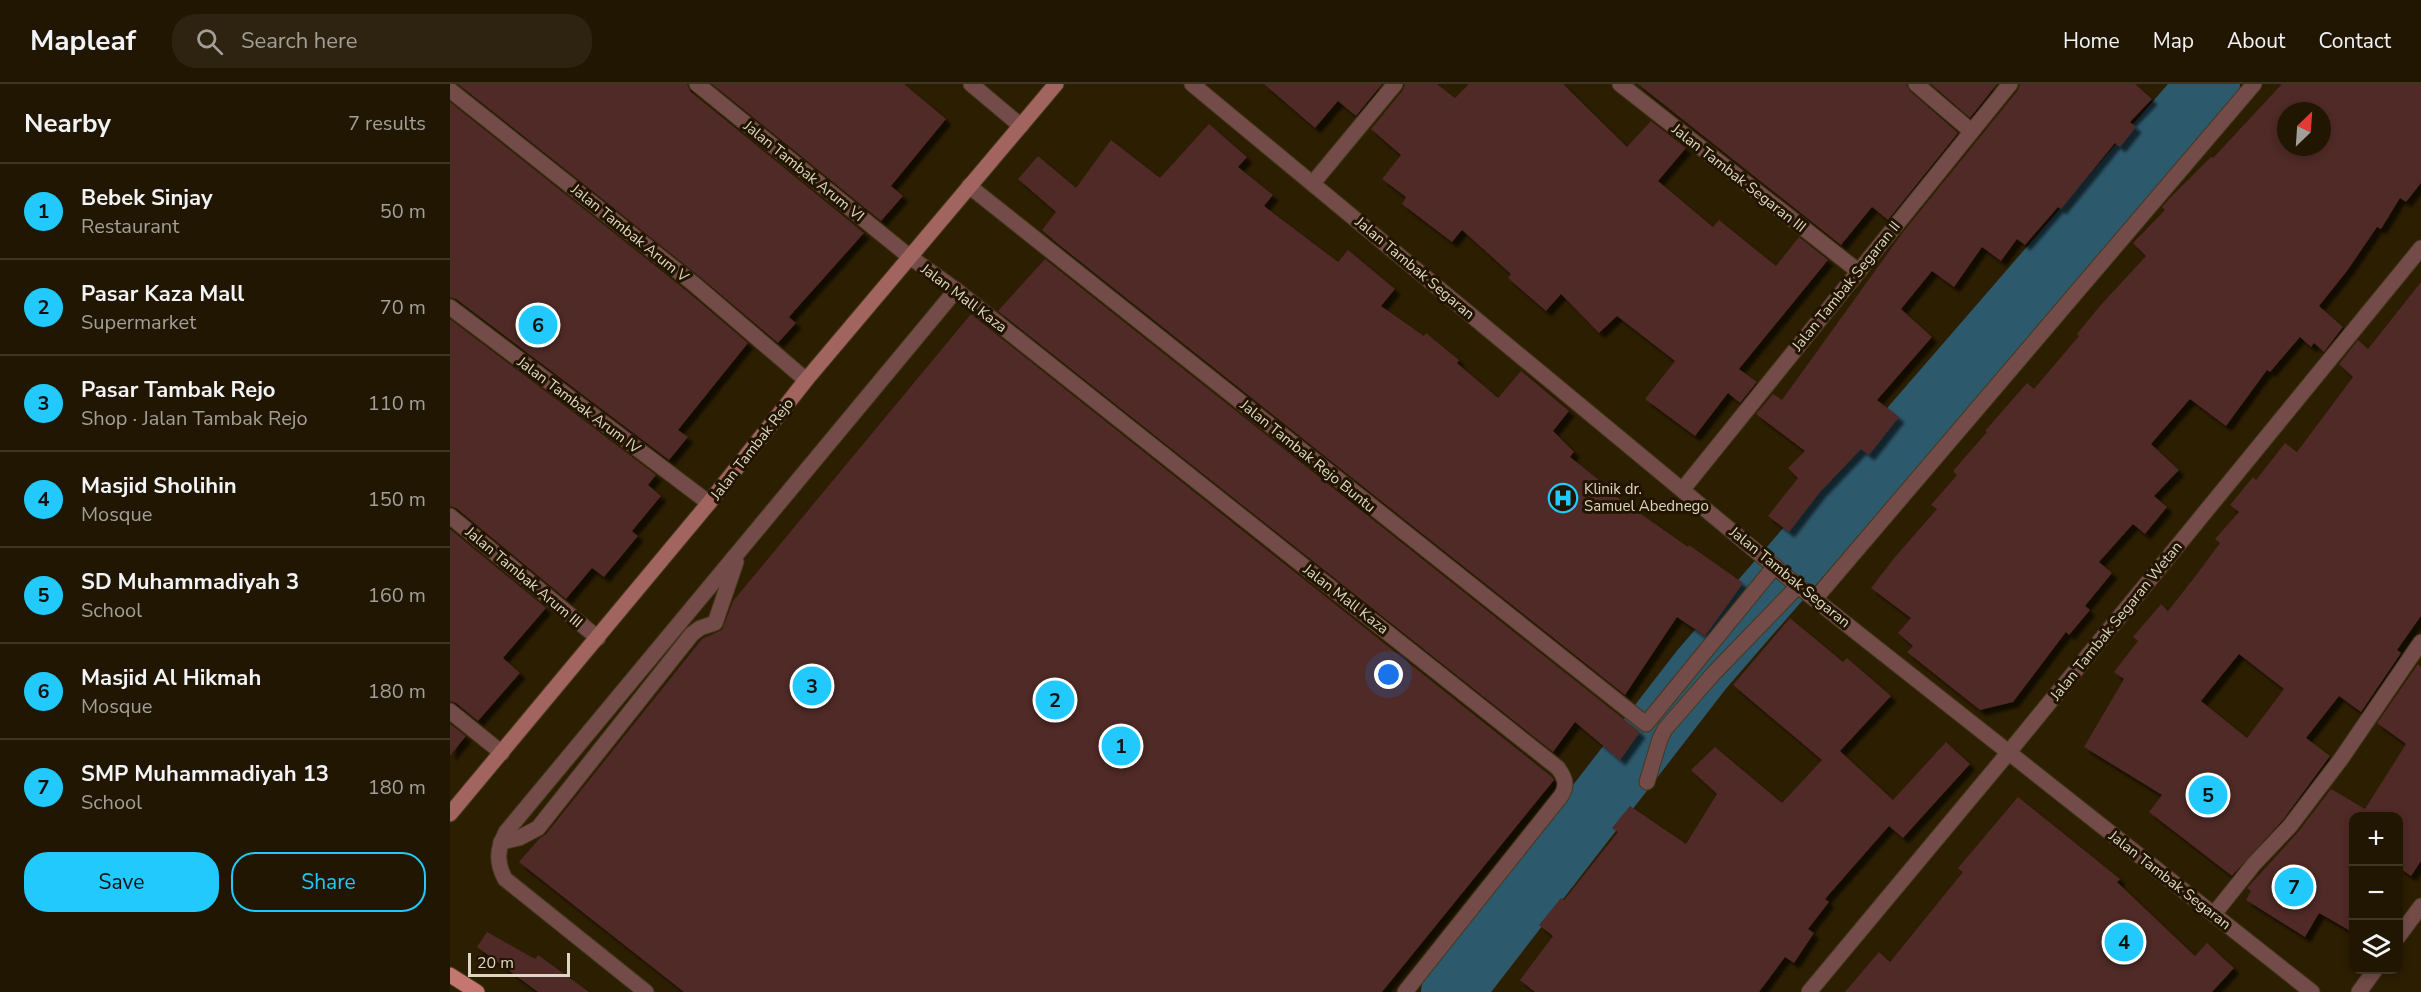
<!DOCTYPE html>
<html lang="en">
<head>
<meta charset="utf-8">
<style>
  :root { --surface:#211601; --page:#2d2310; --text:#f1f3f6; --muted:#a29f99; --line:#3e3523; --accent:#22c9fd }
  body { margin:0; font-family:"Nunito Sans",sans-serif; background:var(--page); color:var(--text) }
  .controls { position:absolute; right:18px; bottom:18px; display:grid; overflow:hidden; border-radius:12px; box-shadow:0 3px 9px #0003 }
  .controls button { width:54px; height:54px; display:grid; place-items:center; padding:0; border:0; border-bottom:2px solid var(--line); background:var(--surface); color:var(--text); font:30px sans-serif }
  .compass { position:absolute; left:1827px; top:18px; width:54px; height:54px; border-radius:50%; background:var(--surface); box-shadow:0 3px 9px #0003; rotate:25deg }
  .scale { position:absolute; left:18px; bottom:15px; width:102px; box-sizing:border-box; padding-left:6px; border:3px solid #ded6c5; border-top:0; font-size:16px; line-height:21px; white-space:nowrap; color:#ded6c5; -webkit-text-stroke:4px #221500; paint-order:stroke }
  .you { position:absolute; left:939px; top:591px; width:21px; height:21px; margin:-15px; border:4px solid #fff; border-radius:50%; background:#1a73e8; box-shadow:0 0 0 9px #1a73e833 }
  .badge { display:grid; place-items:center; width:39px; height:39px; border-radius:50%; background:var(--accent); color:#111; font-size:20px; font-weight:700 }
  .pin { position:absolute; translate:-50% -50%; border:3px solid #fff; box-shadow:0 2px 6px #0006 }
  .list { margin:0; padding:0; list-style:none }
  h2 { display:flex; justify-content:space-between; align-items:center; height:78px; margin:0; padding:0 24px; font-size:26px }
  h2 small { font-size:20px; font-weight:400; color:var(--muted) }
  .list li { display:grid; grid-template-columns:39px 1fr auto; gap:18px; align-items:center; box-sizing:border-box; height:96px; padding:0 24px; border-top:2px solid var(--line) }
  .list b { display:block; font-size:22px; white-space:nowrap }
  .list p { margin:0; font-size:20px; white-space:nowrap; color:var(--muted) }
  .list em { font-size:20px; font-style:normal; color:var(--muted) }
  .actions { display:flex; gap:12px; padding:18px 24px }
  .actions a { flex:1; padding:14px 0; border:2px solid var(--accent); border-radius:24px; text-align:center; font-size:21px; color:var(--accent) }
  .actions .main { background:var(--accent); color:#111 }
  .icon { flex:none; width:33px; height:33px; fill:none; stroke:currentColor; stroke-width:2; stroke-linecap:round; stroke-linejoin:round }
  .map { position:relative; flex:none; width:1971px; height:908px; overflow:hidden }
  header { display:flex; align-items:center; gap:36px; box-sizing:border-box; height:84px; padding:0 30px; background:var(--surface); border-bottom:2px solid var(--line) }
  header strong { font-size:28px }
  nav { display:flex; gap:33px; margin-inline-start:auto; font-size:21px }
  .search { width:420px; height:54px; background:var(--page); display:flex; align-items:center; gap:15px; box-sizing:border-box; padding:0 21px; border-radius:24px; color:var(--muted); font-size:22px }
  main { display:flex }
  aside { flex:1; background:var(--surface) }
  .map>svg:first-child { display:block }
</style>
</head>
<body>
<header>
<strong>Mapleaf</strong>
<div class="search"><svg class="icon" aria-label="search" viewBox="0 0 24 24"><circle cx="10" cy="10" r="6"/><path d="M15 15l6 6"/></svg>Search here</div>
<nav><a>Home</a><a>Map</a><a>About</a><a>Contact</a></nav>
</header>
<main>
<aside>
<h2>Nearby<small>7 results</small></h2>
<ul class="list">
<li><span class="badge">1</span><div><b>Bebek Sinjay</b><p>Restaurant</p></div><em>50 m</em></li>
<li><span class="badge">2</span><div><b>Pasar Kaza Mall</b><p>Supermarket</p></div><em>70 m</em></li>
<li><span class="badge">3</span><div><b>Pasar Tambak Rejo</b><p>Shop · Jalan Tambak Rejo</p></div><em>110 m</em></li>
<li><span class="badge">4</span><div><b>Masjid Sholihin</b><p>Mosque</p></div><em>150 m</em></li>
<li><span class="badge">5</span><div><b>SD Muhammadiyah 3</b><p>School</p></div><em>160 m</em></li>
<li><span class="badge">6</span><div><b>Masjid Al Hikmah</b><p>Mosque</p></div><em>180 m</em></li>
<li><span class="badge">7</span><div><b>SMP Muhammadiyah 13</b><p>School</p></div><em>180 m</em></li>
</ul>
<div class="actions"><a class="main">Save</a><a>Share</a></div>
</aside>
<div class="map">
<svg width="1971" height="908" viewBox="0 0 1971 908">
  <defs>
    <filter id="shadow"><feDropShadow dx="5.5" dy="5.5" stdDeviation="1.5" flood-color="#0009"/></filter>
  </defs>
  <rect width="100%" height="100%" fill="#2c1e01"/>
  <g fill="none" stroke-linecap="round" stroke-linejoin="round">
    <path stroke="#2d596c" stroke-width="62" d="M1002 908 1252 585 1759 0"/>
  </g>
  <g fill="#502926" fill-rule="evenodd" filter="url(#shadow)">
    <path d="M8 0H237L241 8 414 149 339 233 346 239 328 259 250 193Z"/>
    <path d="M262 0H454L496 35 441 102 453 112 431 137Z"/>
    <path d="M814 0H932L906 32 888 17 865 44Z"/>
    <path d="M955 0H987L1005 14 1019 0H1113L1177 63 1201 37 1236 64 1208 97 1263 143 1269 136 1326 182 1349 153 1378 176 1289 285 1307 298 1290 319 1278 309 1245 352 1195 315 1225 277 1167 232 1149 249 1111 210 1096 227 1058 194 1061 190 1012 146 1002 158 952 120 956 113 932 95 951 71 921 45 953 6Z"/>
    <path d="M1188 0H1456L1460 7 1508 49 1438 136 1422 123 1391 161Z"/>
    <path d="M1481 0H1547L1520 34Z"/>
    <path d="M1570 0H1685L1702 15 1680 38 1686 43 1670 63 1665 59 1611 125 1608 123 1575 161 1567 155 1551 177 1532 163 1504 203 1482 187 1451 225 1482 253 1427 316 1449 333 1419 371 1411 365 1370 408 1339 448 1318 432 1348 394 1338 384 1355 367 1306 330 1323 310 1332 316 1453 148 1568 6Z"/>
    <path d="M1832 0H1971V99L1956 118 1950 114 1931 145 1927 143 1897 187 1869 222 1893 243 1874 268 1864 259 1861 263 1850 253 1820 288 1817 286 1776 342 1740 315 1701 360 1729 386 1704 412 1717 423 1695 450 1683 440 1649 478 1662 489 1635 522 1640 526 1619 551 1616 548 1563 618 1530 626 1457 568 1463 562 1448 549 1461 534 1421 504 1445 473 1487 425 1481 421 1507 391 1503 387 1537 348 1535 347 1577 299 1584 305 1629 252 1627 250 1649 223 1696 172 1683 159 1715 126 1712 123 1718 116 1761 73 1763 74ZM1836 27H1872V63H1836Z"/>
    <path d="M0 18 238 208 298 259 228 346 238 353 219 376 6 215 0 213Z"/>
    <path d="M759 40 797 73 788 83 823 111 814 122 888 178 898 166 945 205 931 222 974 252 976 249 1009 276 1007 279 1048 314 1071 287 1119 327 1103 347 1124 368 1120 373 1149 396 1147 399 1238 463 1239 461 1293 499 1255 552 1227 533 1175 611 608 160 592 146 606 128 568 95 588 72 626 104 661 56 710 94Z"/>
    <path d="M595 175 1190 648 1170 676 1125 638 1103 668 548 227Z"/>
    <path d="M1971 198V532L1947 566 1951 569 1911 628 1889 612 1856 654 1880 672 1833 736 1782 792 1699 728 1712 711 1634 663 1674 595 1664 588 1688 557 1683 553 1711 520 1718 527 1744 494 1770 459 1765 455 1789 428 1780 421 1803 393 1806 396 1835 359 1847 368 1903 293 1889 280 1908 256 1918 265ZM1789 570 1834 605 1797 654 1751 617Z"/>
    <path d="M521 230 1102 693 1104 696 932 908H234L69 778 89 755 96 750 252 555 272 546 283 517Z"/>
    <path d="M0 235 206 391 198 401 211 412 182 447 188 452 154 493 142 484 116 515 6 424 0 422Z"/>
    <path d="M0 445 96 524 53 574 70 589 28 637 6 619 0 617Z"/>
    <path d="M1340 534 1393 578 1397 574 1441 612 1390 667 1443 716 1496 658 1520 680 1453 754 1439 742 1375 815 1379 818 1358 845 1364 849 1344 879 1335 873 1309 908H1085L1070 896 1103 852 1089 841 1111 814 1114 816 1168 748 1162 744 1180 722 1236 760 1267 710 1241 686 1265 663 1332 719 1372 676 1283 601Z"/>
    <path d="M1968 580 1971 583V777L1961 792 1948 783V732H1904V849L1869 829 1855 853 1796 816 1801 807 1797 804 1848 748 1881 705 1915 725 1956 660 1927 639Z"/>
    <path d="M0 640 16 652 0 672Z"/>
    <path d="M1568 713 1670 795 1667 798 1745 872 1757 859 1784 884 1762 908H1395L1429 868 1440 878 1513 788 1508 784Z"/>
    <path d="M37 848 85 875 88 871 139 908H88L27 863Z"/>
  </g>
  <g fill="none" stroke-linecap="round" stroke-linejoin="round">
    <g stroke="#45381c" stroke-width="17">
      <g id="lane">
        <path d="M460 173 506 206 1108 684C1115 694 1118 701 1111 712L955 908"/>
        <path d="M51 758 69 754 88 744 242 550 250 544 265 539 286 478"/>
        <path d="M196 908 55 795C46 778 47 765 56 748L506 206"/>
      </g>
    </g>
    <g stroke="#45381c" stroke-width="17">
      <g id="street">
        <path d="M247 0 460 173"/>
        <path d="M521 0 571 42"/>
        <path d="M742 0 1348 502 1862 908"/>
        <path d="M1170 0 1408 187"/>
        <path d="M1466 0 1521 47"/>
        <path d="M0 6 244 200 356 296"/>
        <path d="M863 99 945 0"/>
        <path d="M519 102 1196 640 1325 482"/>
        <path d="M0 223 259 419"/>
        <path d="M1233 405 1560 0"/>
        <path d="M0 432 148 554"/>
        <path d="M1365 515 1804 0"/>
        <path d="M0 627 52 669"/>
        <path d="M1197 698 1210 655 1215 645 1263 590 1348 502"/>
        <path d="M1764 830 1804 780 1840 742 1891 675 1971 558"/>
        <path d="M1948 853 1971 822"/>
        <path d="M1359 908 1559 668 1971 164"/>
        <path d="M1909 908 1925 886"/>
      </g>
    </g>
    <g stroke="#45381c" stroke-width="17">
      <path id="secondary" d="M0 730 259 419 356 296 606 0"/>
    </g>
    <g stroke="#45381c" stroke-width="17">
      <path id="primary" d="M0 891 27 908"/>
    </g>
    <use href="#lane" stroke="#734c49" stroke-width="15"/>
    <use href="#street" stroke="#734c49" stroke-width="15"/>
    <use href="#secondary" stroke="#a1645f" stroke-width="15"/>
    <use href="#primary" stroke="#c57670" stroke-width="15"/>
  </g>
  <defs>
    <g id="hospital-ring" transform="scale(1.5)"><circle r="9.5" fill="#221500" stroke="#22c9fd" stroke-width="1.5"/><path d="M-5-5h3v3.5h4V-5h3V5h-3V1.5h-4V5h-3Z" fill="#22c9fd"/></g>
  </defs>
  <g fill-rule="evenodd">
    <use href="#hospital-ring" x="1113" y="414"/>
  </g>
  <g text-anchor="middle" dominant-baseline="central" stroke-width="6" stroke-linejoin="round" paint-order="stroke">
    <g font-size="15" fill="#ded6c5" stroke="#221500">
      <text transform="translate(354 87) rotate(39)">Jalan Tambak Arum VI</text>
      <text transform="translate(1289 94) rotate(38)">Jalan Tambak Segaran III</text>
      <text transform="translate(180 149) rotate(39)">Jalan Tambak Arum V</text>
      <text transform="translate(965 184) rotate(40)">Jalan Tambak Segaran</text>
      <text transform="translate(1396 202) rotate(-51)">Jalan Tambak Segaran II</text>
      <text transform="translate(514 214) rotate(37)">Jalan Mall Kaza</text>
      <text transform="translate(129 321) rotate(37)">Jalan Tambak Arum IV</text>
      <text transform="translate(302 365) rotate(-52)">Jalan Tambak Rejo</text>
      <text transform="translate(858 372) rotate(39)">Jalan Tambak Rejo Buntu</text>
      <text transform="translate(74 493) rotate(40)">Jalan Tambak Arum III</text>
      <text transform="translate(1340 493) rotate(39)">Jalan Tambak Segaran</text>
      <text transform="translate(896 515) rotate(38)">Jalan Mall Kaza</text>
      <text transform="translate(1666 537) rotate(-51)">Jalan Tambak Segaran Wetan</text>
      <text transform="translate(1720 796) rotate(38)">Jalan Tambak Segaran</text>
    </g>
    <g font-size="15" fill="#ded6c5" stroke="#221500" text-anchor="start">
      <text x="1134" y="405">Klinik dr.<tspan x="1134" dy="17">Samuel Abednego</tspan></text>
    </g>
  </g>
</svg>
<div class="controls">
<button>+</button>
<button>−</button>
<button><svg class="icon" aria-label="layers" viewBox="0 0 24 24"><path d="M12 4l9 5-9 5-9-5zM3 14l9 5 9-5"/></svg></button>
</div>
<svg class="compass" viewBox="-18 -18 36 36"><path d="M0-13l5 13h-10z" fill="#e53935"/><path d="M0 13l5-13h-10z" fill="#a29f99"/></svg>
<div class="scale">20 m</div>
<div class="you"></div>
<div class="pin badge" style="left:671px;top:662px">1</div>
<div class="pin badge" style="left:605px;top:616px">2</div>
<div class="pin badge" style="left:362px;top:602px">3</div>
<div class="pin badge" style="left:1674px;top:858px">4</div>
<div class="pin badge" style="left:1758px;top:711px">5</div>
<div class="pin badge" style="left:88px;top:241px">6</div>
<div class="pin badge" style="left:1844px;top:803px">7</div>
</div>
</main>
</body>
</html>
